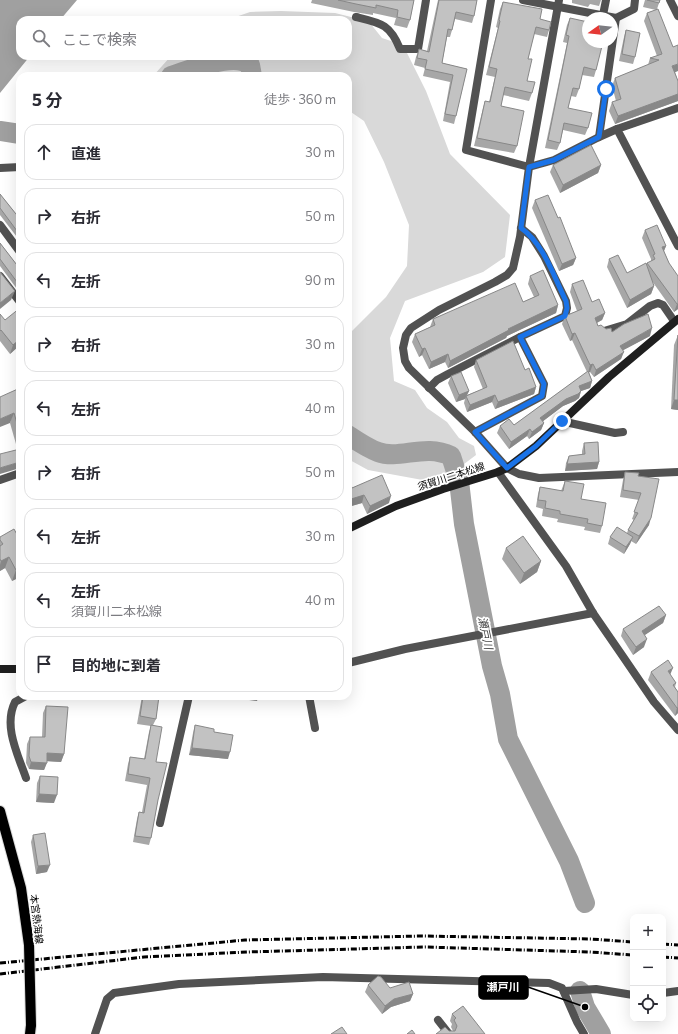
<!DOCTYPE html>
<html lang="ja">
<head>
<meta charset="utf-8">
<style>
  :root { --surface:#fff; --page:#f7f7f7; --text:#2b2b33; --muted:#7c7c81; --line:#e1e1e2 }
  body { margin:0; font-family:Commissioner,"Noto Sans JP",sans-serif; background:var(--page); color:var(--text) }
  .controls { position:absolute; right:12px; bottom:12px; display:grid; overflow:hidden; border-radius:8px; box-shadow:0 4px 16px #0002 }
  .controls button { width:36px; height:36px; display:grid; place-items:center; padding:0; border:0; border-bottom:1px solid var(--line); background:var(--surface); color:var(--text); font:20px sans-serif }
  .compass { position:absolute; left:582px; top:12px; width:36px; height:36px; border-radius:50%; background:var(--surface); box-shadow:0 4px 16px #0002; rotate:255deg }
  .stop { position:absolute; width:12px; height:12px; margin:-9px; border:3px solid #1a73e8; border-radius:50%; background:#fff }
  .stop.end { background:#1a73e8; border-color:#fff; box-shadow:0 1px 4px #0008 }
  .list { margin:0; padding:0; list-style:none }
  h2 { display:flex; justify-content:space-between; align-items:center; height:52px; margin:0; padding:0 16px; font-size:17px }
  h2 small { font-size:13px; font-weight:400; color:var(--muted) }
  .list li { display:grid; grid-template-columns:26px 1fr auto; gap:12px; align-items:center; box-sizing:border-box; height:56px; margin:0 8px 8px; padding:0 8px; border:1px solid var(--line); border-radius:12px }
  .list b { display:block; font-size:15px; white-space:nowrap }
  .list p { margin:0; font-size:13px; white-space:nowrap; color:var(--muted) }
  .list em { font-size:13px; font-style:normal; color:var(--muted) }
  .icon { flex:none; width:22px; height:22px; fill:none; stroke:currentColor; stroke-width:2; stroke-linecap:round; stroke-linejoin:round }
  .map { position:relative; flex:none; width:678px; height:1034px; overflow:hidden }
  .search { position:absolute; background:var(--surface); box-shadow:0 4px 16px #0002; left:16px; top:16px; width:336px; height:44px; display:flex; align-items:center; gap:10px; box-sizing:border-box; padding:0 14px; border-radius:12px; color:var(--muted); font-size:15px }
  .panel { position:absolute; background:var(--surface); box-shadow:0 4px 16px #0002; left:16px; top:72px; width:336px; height:628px; border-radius:12px }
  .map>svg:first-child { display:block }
</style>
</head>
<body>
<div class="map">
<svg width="678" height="1034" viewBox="0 0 678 1034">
  <rect width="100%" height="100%" fill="#fff"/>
  <path fill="#d9d9d9" d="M281 11 335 13 355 18 370 23 382 38 403 45 426 91 450 154 510 215 505 257 483 272 405 301 390 338 394 381 415 390 427 408 447 422 459 438 474 446 476 455 439 483 368 470 348 459V335L386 297 407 266 409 225 384 162 364 121 348 110V76H153L171 56H348V20H227L250 12Z"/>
  <path fill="#a0a0a0" d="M0 0H77L60 20H20V56H30L0 93Z"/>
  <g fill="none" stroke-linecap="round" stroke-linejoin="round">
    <g stroke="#a0a0a0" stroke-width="20">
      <path d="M171 76C190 70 234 51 250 65L252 76"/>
      <path d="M0 131 20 134"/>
      <path d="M348 435C357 441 367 448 378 452 400 460 425 443 451 456L459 481 464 524 492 666 500 694 508 739 569 861 585 903"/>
      <path d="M580 991 585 1007 601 1034"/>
    </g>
    <g stroke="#dbdbdb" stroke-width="12">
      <g id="primary">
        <path d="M0 811 21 888 29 945"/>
        <path d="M30 1034 31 1025"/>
      </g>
    </g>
    <g stroke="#525252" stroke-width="8">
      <path d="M491 0 466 150 529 167 554 160 599 137 616 18 523 0"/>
      <path d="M670 0 678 16"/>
      <path d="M603 15 606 0"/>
      <path d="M356 17C381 23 390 24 400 49H418L426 0"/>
      <path d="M616 18 634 9 635 0"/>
      <path d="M678 108 617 129 678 246"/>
      <path d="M599 137 617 129"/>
      <path d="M0 168 20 167"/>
      <path d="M0 225 20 252"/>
      <path d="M0 276 20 302"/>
      <path d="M604 331 627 324 650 306 658 303 663 305 674 321"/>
      <path d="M429 388 437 380 448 374 520 337"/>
      <path d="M561 421 615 433 623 432"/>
      <path d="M475 432 542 396 544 384 520 337 565 316 567 308 566 301 544 256 532 237 521 228"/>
      <path d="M507 468 519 474 539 478 678 472"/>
      <path d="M0 480 20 473"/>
      <path d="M348 663 405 649 593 613"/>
      <path d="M309 696 315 728"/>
      <path d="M26 778C18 755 3 726 15 702L26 696"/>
      <path d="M160 823 189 696"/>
      <path d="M564 991 596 989 633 995"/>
      <path d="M663 993 678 991"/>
      <path d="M438 1020 449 1034"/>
      <path d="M95 1034 107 999 114 993 179 984 323 977 549 983 562 988 577 1022 584 1034"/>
    </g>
    <g stroke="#525252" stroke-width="8">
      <path d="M507 468 475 432 409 368 405 361 403 348 406 335 411 328 439 310 495 282 507 275 513 268 520 237 529 167 559 0"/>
      <path d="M498 472 566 566 593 613 624 658 654 702 678 730"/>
    </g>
    <g stroke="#1f1f1f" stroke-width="8">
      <path d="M348 529 396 506 443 489 498 472 507 468 536 446 609 377 678 319"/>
      <path d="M0 669H20"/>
    </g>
    <use href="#primary" stroke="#000" stroke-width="10"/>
    <g stroke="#000" stroke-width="3" stroke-dasharray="6 2 1 2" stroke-linecap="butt">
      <path d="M663 944 678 945"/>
      <path d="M663 957 678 958"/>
      <path d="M0 963 245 940 421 936 591 939 633 942"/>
      <path d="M0 974 144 957 247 952 425 947 590 952 633 955"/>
    </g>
    <g stroke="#dbdbdb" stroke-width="12" stroke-linecap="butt">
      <path id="primary-bridge" d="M29 945 31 1025"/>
    </g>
    <use href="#primary-bridge" stroke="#000" stroke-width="10"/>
  </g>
  <g fill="#a7a7a7">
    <path d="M312 0H414L410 20 407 28 394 25 396 18 373 13V15L354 12 311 3Z"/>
    <path d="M438 0H477L474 16 472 23 455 19 452 30 450 37H447L442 63 467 69 456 116 454 124 443 121 450 82 423 76 425 68 414 65 416 57 419 49 427 51Z"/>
    <path d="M572 0H601L599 6 590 4 588 7 572 3Z"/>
    <path d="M645 0H660L657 9 675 72 678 81V101L615 124 609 111 612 102 616 101 612 86 615 78 648 65 650 58 657 56 644 21 647 13 656 10 643 7Z"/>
    <path d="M503 2 540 19 549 30 547 37 534 34 528 59 527 81 532 93 529 101 503 95 501 106 517 146 514 153 474 146 483 108 485 101 489 102 495 77 486 75 498 28 496 27 500 9Z"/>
    <path d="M570 18 588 42H606L605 45 602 44 596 70 594 77 582 75 579 89 576 97 571 96 568 108 588 128 585 135 563 130 560 143 557 150 545 148 567 43 563 42 567 25Z"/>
    <path d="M626 30 635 57 633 64 619 61 624 37Z"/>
    <path d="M553 165H601L598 173 560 193 550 172Z"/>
    <path d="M0 194 20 219V241L0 215Z"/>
    <path d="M535 200 558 218 576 258 573 265 559 271 532 208Z"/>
    <path d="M645 230 666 246 664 251 669 263 678 309 674 312 652 281 654 286 651 294 627 308 607 267 609 259 627 273 646 264 647 263 651 261V259L642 238Z"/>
    <path d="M0 243 20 269V293L0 266Z"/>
    <path d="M530 276 558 305 556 313 507 336 506 338 448 368 445 362 429 369 422 355 419 357 412 342 415 334 430 327 433 319 523 302 534 297 528 284Z"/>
    <path d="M572 284 605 313 602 320 597 323 598 326 612 332 650 336 623 350 621 359 594 377 590 372H589L592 381 590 388 581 391 579 398 575 401 563 406 543 421 544 423 541 430 529 439 527 436 509 449 497 433 500 426 514 425 587 372 572 340 570 341 562 324 565 316 577 311 570 292Z"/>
    <path d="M0 314 20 345 10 354 0 341Z"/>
    <path d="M678 335V410L671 409 674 345Z"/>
    <path d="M476 360 525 370 536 387 534 394 495 409 492 402 467 412 464 403 465 399 456 402 448 383 451 376 469 391 467 395 483 389 474 367Z"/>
    <path d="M20 388V443L16 444 10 423Z"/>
    <path d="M584 443 599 462 597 469 565 471 566 463 569 456 582 455V451Z"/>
    <path d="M625 472 638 476 649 525 636 544 631 541 630 544 624 554 608 544 610 537 627 533 628 530 634 520 632 519 639 500 620 497 623 480Z"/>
    <path d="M348 475 352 488 389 503 367 514 362 503 348 507Z"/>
    <path d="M565 481 581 499 602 526 600 533 584 530 585 527 557 522 558 519 542 516 543 509 536 507 538 494 540 487 561 491Z"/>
    <path d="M0 537 20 540V583L18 578 12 581 5 568 0 571Z"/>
    <path d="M506 548 541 561 537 572 520 584 502 559Z"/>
    <path d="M666 615 663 623 644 635V647L633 655 621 636 623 629Z"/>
    <path d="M651 672 670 675 676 683 675 687 678 692V713L675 716 648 680Z"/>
    <path d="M142 696H159L156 719 153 725 156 762 158 800 151 838 149 845 133 842 137 819 139 812H142L147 785 125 781 128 764 130 757 144 759 149 732 151 726 137 724Z"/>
    <path d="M46 706 64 754 61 762 47 761 44 770 29 769 26 763 27 744 30 737H42L43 713Z"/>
    <path d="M195 725 214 732 228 759 189 755 193 733Z"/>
    <path d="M40 776 54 803 36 802 37 783Z"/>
    <path d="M33 835 47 872 36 874 31 842Z"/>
    <path d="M368 985 390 988 413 994 410 1001 391 1007 382 1014 365 992Z"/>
    <path d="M452 1014 485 1034 449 1031H453L451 1027 452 1024 450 1021Z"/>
  </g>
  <g fill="#888">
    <path d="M678 64V71L669 75 672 66Z"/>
    <path d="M678 94V101L615 124 618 116Z"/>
    <path d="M601 165 598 173 560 193 563 185Z"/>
    <path d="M666 246 663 253 662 247Z"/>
    <path d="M576 258 573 265 559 271 562 264Z"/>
    <path d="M654 286 651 294 627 308 630 300Z"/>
    <path d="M15 291 11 300 0 309V303Z"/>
    <path d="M677 304H678V309L674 312Z"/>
    <path d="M558 305 556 313 507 336 506 338 448 368 450 361 508 329Z"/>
    <path d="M605 313 602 320 592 325 595 318Z"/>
    <path d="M652 328 650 336 618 353 620 346Z"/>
    <path d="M575 333 572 340 570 341 572 334Z"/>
    <path d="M20 339V345L10 354 13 345Z"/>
    <path d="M425 348 422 355 419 357 422 349Z"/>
    <path d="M624 352 621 359 594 377 596 370Z"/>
    <path d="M448 354 445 362 429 369 431 362Z"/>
    <path d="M593 364 590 372 588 373 590 365Z"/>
    <path d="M592 381 590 388 581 391 579 398 575 401 563 406 538 425 540 418 579 386Z"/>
    <path d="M536 387 534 394 495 409 498 402Z"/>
    <path d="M469 391 465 399 456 402 459 395Z"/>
    <path d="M495 395 492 402 467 412 470 405Z"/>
    <path d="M674 400H678V410L671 409Z"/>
    <path d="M14 413 10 423 0 427V419Z"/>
    <path d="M544 423 541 430 529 439 532 432Z"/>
    <path d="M530 429 527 436 509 449 511 442Z"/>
    <path d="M20 434V443L16 444Z"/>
    <path d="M20 462V468L0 474V468L3 467Z"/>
    <path d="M599 462 597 469 565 471 567 464Z"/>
    <path d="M364 495 362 503 348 507V500Z"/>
    <path d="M391 496 389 503 367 514 370 506Z"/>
    <path d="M651 518 649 525 636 544 639 536Z"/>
    <path d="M633 537 630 544 624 554 626 547Z"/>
    <path d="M9 557 5 568 0 571V565L1 561Z"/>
    <path d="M541 561 537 572 520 584 524 573Z"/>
    <path d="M20 568V572L18 578 12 581 16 570Z"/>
    <path d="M666 615 663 623 639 639 642 631Z"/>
    <path d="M647 639 644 647 633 655 636 647Z"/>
    <path d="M673 668 670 675 668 671Z"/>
    <path d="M250 696H259L257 701 249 700Z"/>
    <path d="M677 708H678V713L675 716Z"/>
    <path d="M192 748 230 752 228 759 189 755Z"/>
    <path d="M47 753 64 754 61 762 44 761Z"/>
    <path d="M31 762 47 763 44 770 29 769Z"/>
    <path d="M39 794 57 795 54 803 36 802Z"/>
    <path d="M50 865 47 872 36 874 38 866Z"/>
    <path d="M413 994 410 1001 391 1007 382 1014 385 1006 394 999Z"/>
  </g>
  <g fill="#c2c2c2" stroke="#888">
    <path d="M338 0H414L410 20 397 17 398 10 376 5V8L356 4Z"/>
    <path d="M439 0H477L474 16 456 12 452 30 448 29 442 63 467 69 456 116 445 114 453 75 425 69 427 60 417 58 419 49 429 52Z"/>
    <path d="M647 0H660L659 3Z"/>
    <path d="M503 2 542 9 540 19 551 22 549 30 536 27 528 59H532L527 81 535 82 532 93 505 87 501 106 524 111 517 146 477 138 485 101 490 102 497 69 489 67 500 21 499 20Z"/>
    <path d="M658 9 673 47 678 45V64L672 66 678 81V94L618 116 612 102 621 99 615 78 659 60 650 58 662 54 647 13Z"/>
    <path d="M597 16 606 18H596Z"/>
    <path d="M570 18 588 22V42H603L596 70 584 67 579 89 573 88 568 108 592 113 588 128 564 123 560 143 548 140 569 36 566 35Z"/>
    <path d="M626 30 640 33 635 57 622 54Z"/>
    <path d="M591 145 601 165 563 185 553 165Z"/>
    <path d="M0 194 20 219V235L0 208Z"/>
    <path d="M548 195 558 218 560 217 576 258 562 264 535 200Z"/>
    <path d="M657 225 666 246 662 247 669 263 678 276V304H677L647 263 655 259 653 255 655 254 645 230Z"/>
    <path d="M0 243 20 269V286L0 259Z"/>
    <path d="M618 255 627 273 646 263 654 286 630 300 609 259Z"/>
    <path d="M543 270 558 305 508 329 509 330 450 361 448 354 431 362 425 348 422 349 415 334 435 325 433 319 515 283 523 302 539 295 530 276Z"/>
    <path d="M0 272 15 291 0 303Z"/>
    <path d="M583 280 592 302 599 299 605 313 595 318 598 326 601 325 606 329 611 328 612 332 624 324 648 314 652 328 620 346 624 352 596 370 593 364 590 365 575 333 572 334 565 316 582 309 572 284Z"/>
    <path d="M20 308V339L13 345 1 330 0 331V314L5 320Z"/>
    <path d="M678 335V400H674Z"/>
    <path d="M513 341 525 370 529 368 536 387 498 402 495 395 470 405 466 396 487 387 476 360Z"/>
    <path d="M588 371 592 381 579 386 581 391 578 394 566 399 540 418 544 423 532 432 530 429 511 442 500 426 509 419 514 425Z"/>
    <path d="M461 372 469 391 459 395 451 376Z"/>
    <path d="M20 388V434L14 413 0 419V397Z"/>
    <path d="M598 442 599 462 567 464 569 456 585 454 584 443Z"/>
    <path d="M20 449V462L3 467 0 468V454Z"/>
    <path d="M625 472 639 473 638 476 659 479 651 518 639 536 628 530 638 513 634 512 641 493 623 490Z"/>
    <path d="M348 475 352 488 382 475 391 496 370 506 364 495 348 500Z"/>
    <path d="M565 481 584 484 581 499 606 503 602 526 587 523 588 519 560 514V511L545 508 546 501 538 500 540 487 563 491Z"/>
    <path d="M617 527 633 537 626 547 610 537Z"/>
    <path d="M14 529 20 540V568L16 570 9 557 1 561 0 559V546L3 544 0 540V537Z"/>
    <path d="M523 536 541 561 524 573 506 548Z"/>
    <path d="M659 606 666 615 642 631 647 639 636 647 623 629Z"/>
    <path d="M668 660 673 668 668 671 676 683 673 685 678 692V708H677L651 672Z"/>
    <path d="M143 696H159L156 719 140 716Z"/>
    <path d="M46 706 68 707 64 754 47 753V763L31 762 29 756 30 737H45Z"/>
    <path d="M151 725 162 727 156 762 167 763 158 800 151 838 135 836 139 812 144 813 150 778 128 774 130 757 145 759Z"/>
    <path d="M195 725 214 729V732L233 735 230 752 192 748Z"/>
    <path d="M40 776 58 777 57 795 39 794Z"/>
    <path d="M45 833 50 865 38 866 33 835Z"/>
    <path d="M378 976 381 977 390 988 409 982 413 994 394 999 385 1006 368 985Z"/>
    <path d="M463 1006 485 1034H436L445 1027 449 1031H455L457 1026 454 1020 456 1018 452 1014Z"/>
    <path d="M342 1027 347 1034H331Z"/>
    <path d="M412 1030 415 1034H407Z"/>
  </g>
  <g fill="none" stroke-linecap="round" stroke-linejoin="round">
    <path stroke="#1a73e8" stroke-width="5" d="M562 421 536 446 507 468 475 432 542 396 544 384 520 337 565 316 567 308 566 301C554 277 544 244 521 228L529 167 554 160 599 137 606 89"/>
  </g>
  <g text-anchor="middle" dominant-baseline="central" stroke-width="3.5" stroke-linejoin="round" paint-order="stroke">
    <g font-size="10" fill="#000" stroke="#fff">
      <text transform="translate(451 476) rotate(-18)">須賀川二本松線</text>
      <text transform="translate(37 919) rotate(83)">本宮熱海線</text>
    </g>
    <g font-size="11" font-style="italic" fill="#414141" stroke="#fff">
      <text transform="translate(486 633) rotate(78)">瀬戸川</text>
    </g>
  </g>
  <path fill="none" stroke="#000" stroke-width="1.5" d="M585 1007L528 987"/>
  <circle fill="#000" stroke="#fff" stroke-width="1.5" cx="585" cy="1007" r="4"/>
  <rect fill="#000" stroke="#000" stroke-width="1.5" x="479" y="976" width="49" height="23" rx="4"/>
  <g font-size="11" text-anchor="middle" font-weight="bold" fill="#fff">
    <text x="503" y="991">瀬戸川</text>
  </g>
</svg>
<div class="controls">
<button>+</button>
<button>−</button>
<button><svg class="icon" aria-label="locate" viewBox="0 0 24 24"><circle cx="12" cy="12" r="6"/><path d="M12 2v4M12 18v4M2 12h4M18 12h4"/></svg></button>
</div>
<svg class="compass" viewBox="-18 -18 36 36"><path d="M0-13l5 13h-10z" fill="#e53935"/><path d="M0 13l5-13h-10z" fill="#7c7c81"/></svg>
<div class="stop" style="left:606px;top:89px"></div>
<div class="stop end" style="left:562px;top:421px"></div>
<div class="search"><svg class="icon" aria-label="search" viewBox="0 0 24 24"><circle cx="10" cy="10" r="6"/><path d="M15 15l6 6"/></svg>ここで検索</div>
<section class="panel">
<h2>5 分<small>徒歩 · 360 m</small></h2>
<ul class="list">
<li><svg class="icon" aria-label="ahead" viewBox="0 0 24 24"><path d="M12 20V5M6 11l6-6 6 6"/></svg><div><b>直進</b></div><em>30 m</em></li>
<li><svg class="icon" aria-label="right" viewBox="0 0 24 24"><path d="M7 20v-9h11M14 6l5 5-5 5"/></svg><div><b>右折</b></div><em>50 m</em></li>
<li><svg class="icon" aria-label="left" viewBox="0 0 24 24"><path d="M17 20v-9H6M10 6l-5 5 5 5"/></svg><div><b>左折</b></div><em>90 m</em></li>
<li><svg class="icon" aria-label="right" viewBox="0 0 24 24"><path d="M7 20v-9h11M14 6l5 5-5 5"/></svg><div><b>右折</b></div><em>30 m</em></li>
<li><svg class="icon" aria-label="left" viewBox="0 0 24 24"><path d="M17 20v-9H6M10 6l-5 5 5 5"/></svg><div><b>左折</b></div><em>40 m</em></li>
<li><svg class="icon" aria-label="right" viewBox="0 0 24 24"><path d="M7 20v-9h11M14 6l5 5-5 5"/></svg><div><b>右折</b></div><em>50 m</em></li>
<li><svg class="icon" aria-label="left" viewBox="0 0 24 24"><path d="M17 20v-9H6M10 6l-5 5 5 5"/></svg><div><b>左折</b></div><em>30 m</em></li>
<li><svg class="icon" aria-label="left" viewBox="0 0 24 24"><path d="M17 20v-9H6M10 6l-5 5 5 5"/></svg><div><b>左折</b><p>須賀川二本松線</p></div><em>40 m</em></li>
<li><svg class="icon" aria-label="arrive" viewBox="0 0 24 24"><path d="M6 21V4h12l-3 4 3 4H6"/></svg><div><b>目的地に到着</b></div></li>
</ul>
</section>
</div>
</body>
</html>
